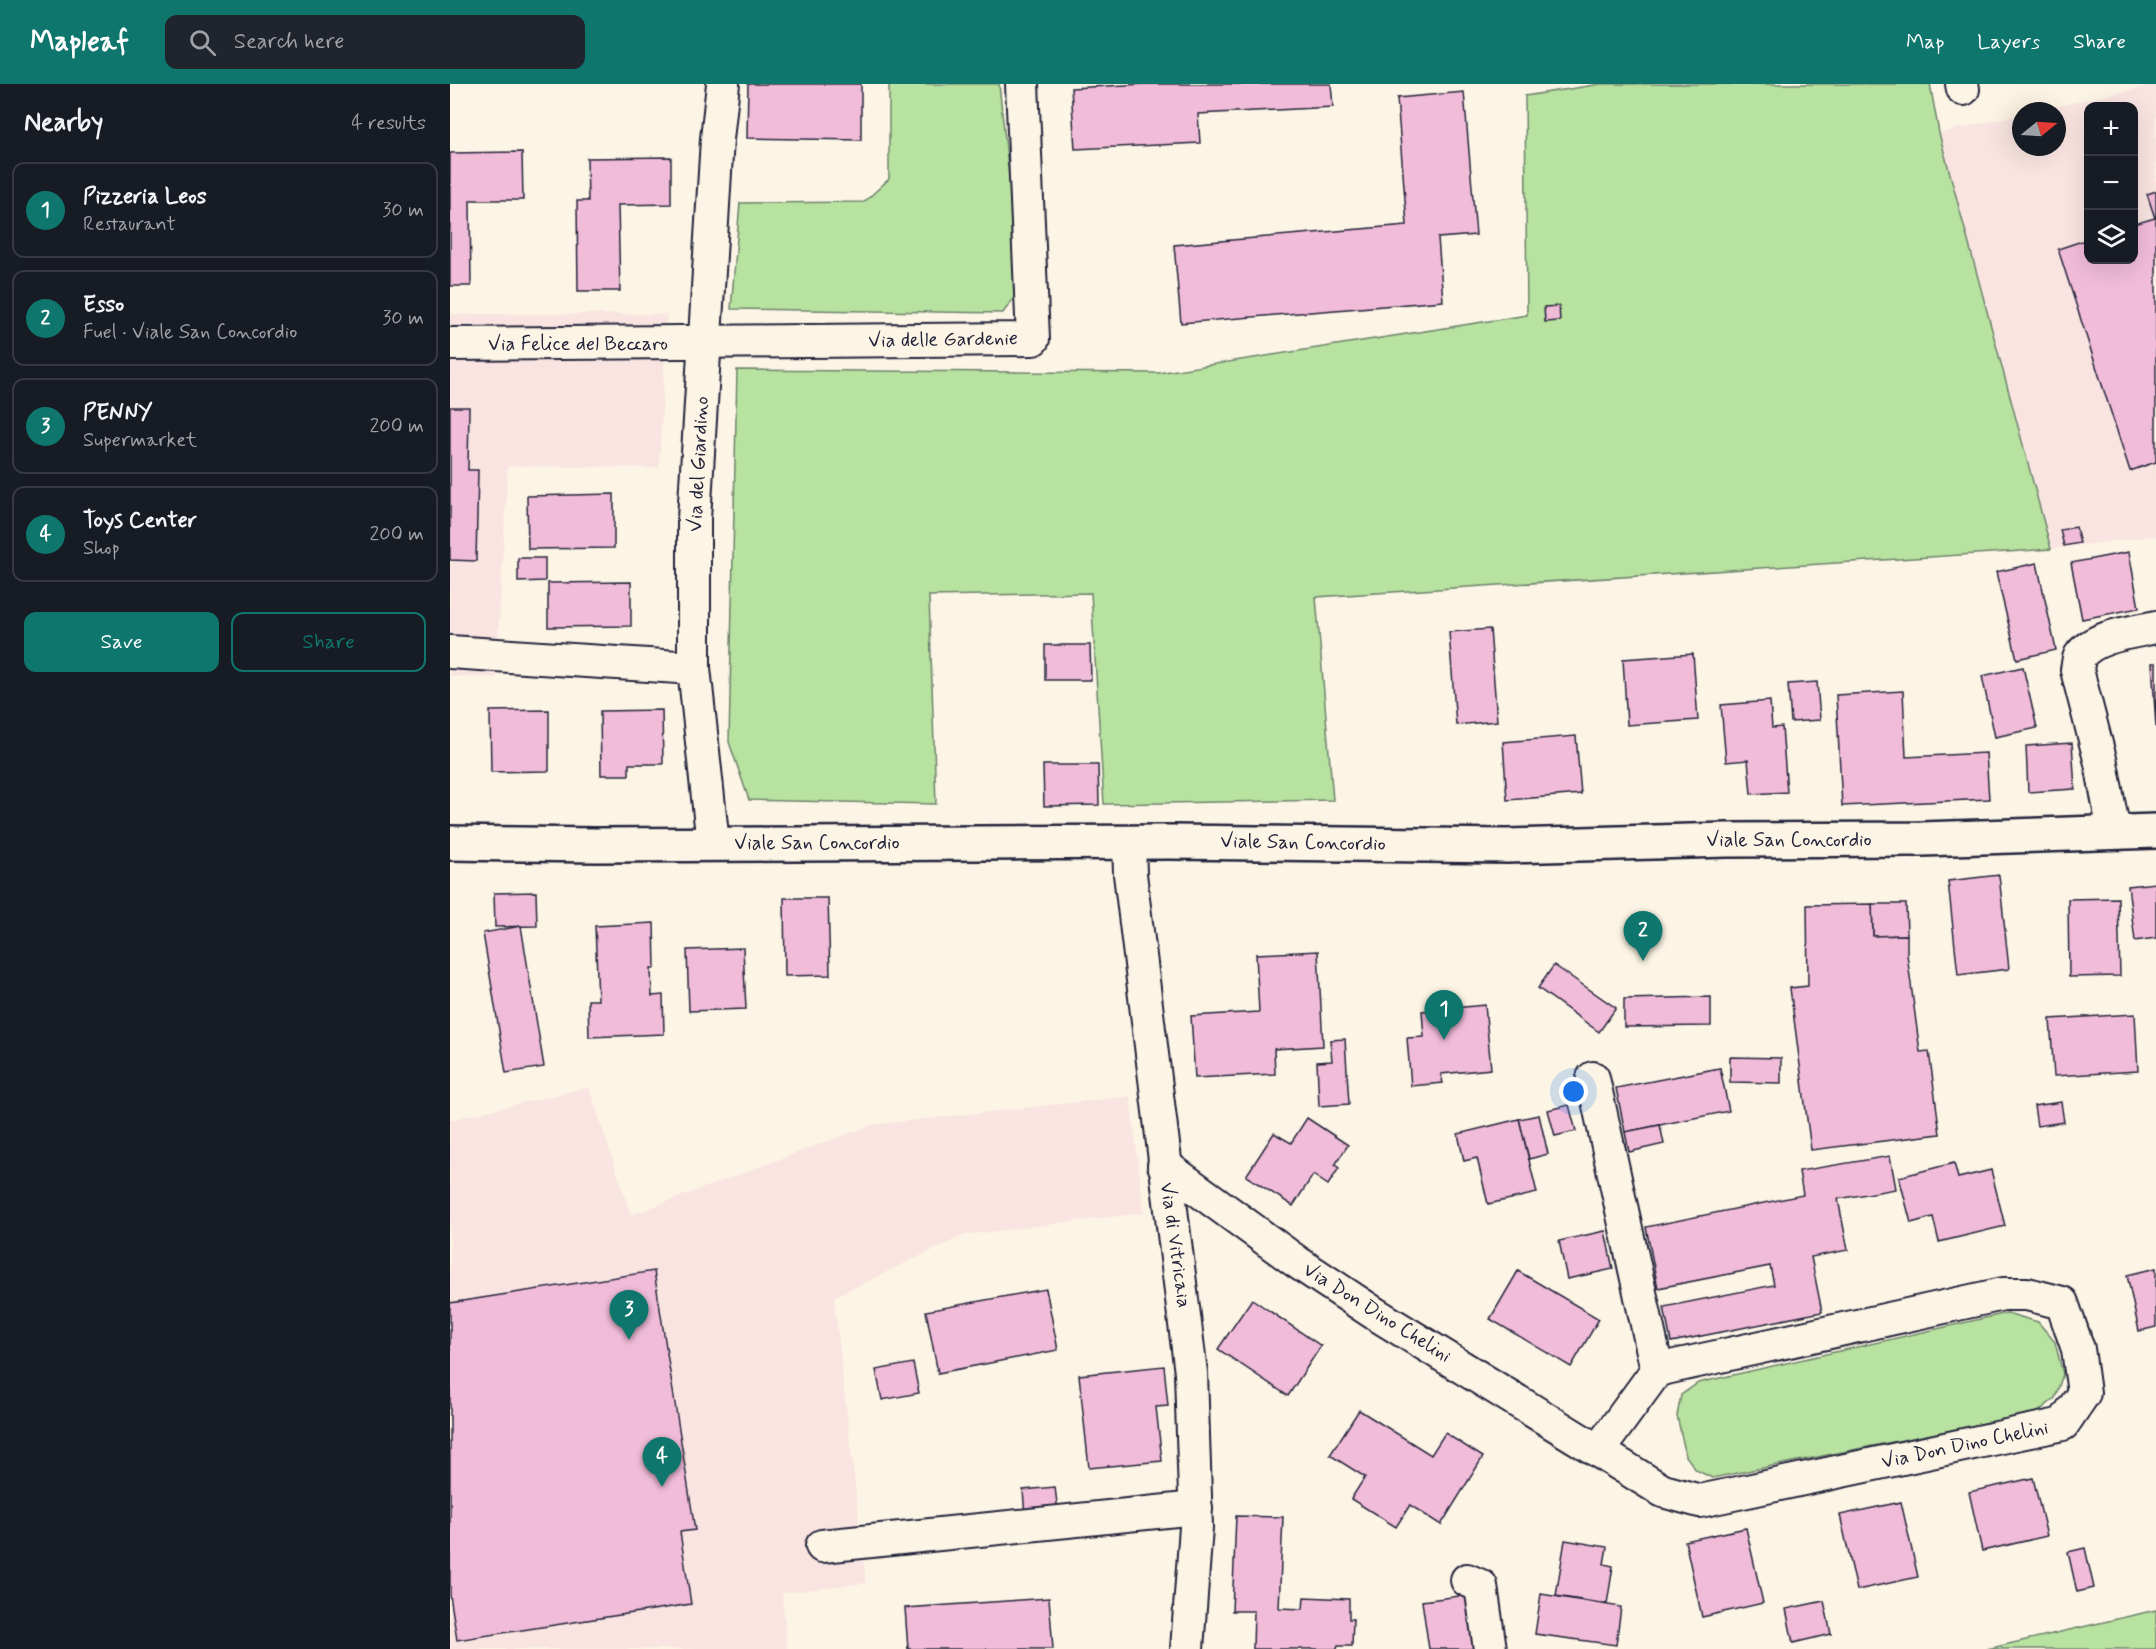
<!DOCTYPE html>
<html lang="en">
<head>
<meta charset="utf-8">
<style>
  :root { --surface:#171b24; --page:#20242c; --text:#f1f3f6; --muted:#9ea1a6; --line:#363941; --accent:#0f766e }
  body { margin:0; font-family:Mynerve,sans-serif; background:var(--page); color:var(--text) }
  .controls { position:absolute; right:18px; top:18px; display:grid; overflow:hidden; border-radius:12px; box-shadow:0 6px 24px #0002 }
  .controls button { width:54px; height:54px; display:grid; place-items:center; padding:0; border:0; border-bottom:2px solid var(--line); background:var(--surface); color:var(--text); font:30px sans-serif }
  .compass { position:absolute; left:1562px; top:18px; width:54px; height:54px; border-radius:50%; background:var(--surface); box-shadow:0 6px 24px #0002; rotate:72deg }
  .you { position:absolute; left:1124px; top:1008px; width:21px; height:21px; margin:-15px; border:4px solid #fff; border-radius:50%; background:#1a73e8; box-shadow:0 0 0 9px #1a73e833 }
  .badge { display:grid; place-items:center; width:39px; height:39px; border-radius:50%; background:var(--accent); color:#fff; font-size:20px; font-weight:700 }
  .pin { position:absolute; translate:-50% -50px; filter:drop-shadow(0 2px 3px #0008) }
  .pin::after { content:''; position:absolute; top:32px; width:21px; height:18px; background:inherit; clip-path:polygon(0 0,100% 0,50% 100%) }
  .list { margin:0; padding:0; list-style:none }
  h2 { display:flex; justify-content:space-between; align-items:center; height:78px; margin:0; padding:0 24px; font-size:26px }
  h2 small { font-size:20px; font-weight:400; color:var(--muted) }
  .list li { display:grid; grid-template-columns:39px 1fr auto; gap:18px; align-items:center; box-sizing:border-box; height:96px; margin:0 12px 12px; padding:0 12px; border:2px solid var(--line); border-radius:12px }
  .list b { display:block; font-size:22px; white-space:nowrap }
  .list p { margin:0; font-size:20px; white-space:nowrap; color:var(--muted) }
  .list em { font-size:20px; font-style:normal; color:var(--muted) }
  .actions { display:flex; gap:12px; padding:18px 24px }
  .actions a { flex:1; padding:14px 0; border:2px solid var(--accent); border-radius:12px; text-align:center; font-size:21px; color:var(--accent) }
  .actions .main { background:var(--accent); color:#fff }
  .icon { flex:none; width:33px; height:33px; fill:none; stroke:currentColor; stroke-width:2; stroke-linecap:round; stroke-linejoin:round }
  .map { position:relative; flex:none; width:1706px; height:1565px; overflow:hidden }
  header { display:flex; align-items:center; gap:36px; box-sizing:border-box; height:84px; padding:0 30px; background:var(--accent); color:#fff }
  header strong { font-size:28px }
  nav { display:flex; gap:33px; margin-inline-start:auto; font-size:21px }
  .search { width:420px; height:54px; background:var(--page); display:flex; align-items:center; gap:15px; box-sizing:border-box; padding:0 21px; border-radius:12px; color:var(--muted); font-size:22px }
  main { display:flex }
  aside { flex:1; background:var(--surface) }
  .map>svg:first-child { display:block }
</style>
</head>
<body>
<header>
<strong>Mapleaf</strong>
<div class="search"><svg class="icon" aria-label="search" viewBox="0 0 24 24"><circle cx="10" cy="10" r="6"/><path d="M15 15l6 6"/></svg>Search here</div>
<nav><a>Map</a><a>Layers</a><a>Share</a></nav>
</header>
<main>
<aside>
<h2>Nearby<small>4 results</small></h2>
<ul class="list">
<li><span class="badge">1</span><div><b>Pizzeria Leos</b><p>Restaurant</p></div><em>30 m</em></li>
<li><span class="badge">2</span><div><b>Esso</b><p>Fuel · Viale San Concordio</p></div><em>30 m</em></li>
<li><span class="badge">3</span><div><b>PENNY</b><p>Supermarket</p></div><em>200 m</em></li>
<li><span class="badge">4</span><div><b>Toys Center</b><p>Shop</p></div><em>200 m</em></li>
</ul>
<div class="actions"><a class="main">Save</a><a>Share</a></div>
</aside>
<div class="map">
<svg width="1706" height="1565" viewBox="0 0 1706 1565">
  <rect width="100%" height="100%" fill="#fcf5e5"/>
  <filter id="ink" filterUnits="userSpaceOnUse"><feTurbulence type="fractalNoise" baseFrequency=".0167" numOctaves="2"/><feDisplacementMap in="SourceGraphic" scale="12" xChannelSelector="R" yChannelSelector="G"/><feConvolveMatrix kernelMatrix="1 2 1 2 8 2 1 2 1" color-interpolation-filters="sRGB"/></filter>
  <g filter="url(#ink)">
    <g fill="#f9e4e1" fill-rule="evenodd">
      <path d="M1706 0V452L1601 465 1489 49 1571 30V63H1607V27H1585ZM1638 22H1684V176H1638Z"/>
      <path d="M0 230H217L209 384 58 382 46 594 0 592Z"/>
      <path d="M139 1003 181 1131 421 1041 680 1012 694 1129 515 1151 384 1213 416 1499 332 1509 337 1565H0V1036Z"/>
    </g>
    <g fill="#b8e29f" stroke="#6d826d" stroke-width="1.5">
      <path d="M439 0H549L571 204 553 229 281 225 290 119 414 118 439 95Z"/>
      <path d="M1151 0H1480L1489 49 1601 465 866 513 883 716 654 720 641 509 479 512 486 720 299 716 279 658 287 286 708 289 1077 231 1075 12Z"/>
      <path d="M1557 1229 1588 1238 1605 1258 1613 1290 1605 1314 1587 1329 1262 1394 1246 1386 1236 1372 1227 1332 1231 1311 1248 1299Z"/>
      <path d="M1706 1526V1565H1537Z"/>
    </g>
    <g fill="#f1bcd8" stroke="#22223b" stroke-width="1.5">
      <path d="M298 0H411V56L297 54Z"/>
      <path d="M695 0H881L883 23 748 30 750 59 625 65 621 4Z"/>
      <path d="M1014 8 1026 151 988 154 993 217 731 239 724 161 957 141 947 14Z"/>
      <path d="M72 68 73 116H20L21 202H0V69Z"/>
      <path d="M221 73V120L168 121 170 207H128L127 117H138L137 74Z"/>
      <path d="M1706 107V378L1680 387 1608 165 1638 155V176H1684V140L1705 134 1697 110Z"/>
      <path d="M1109 222 1110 237 1095 238 1094 223Z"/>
      <path d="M0 323H19L18 386H28L26 477 0 476Z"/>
      <path d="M164 410V464L78 465 77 412Z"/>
      <path d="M1626 443 1630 459 1614 462 1610 446Z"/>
      <path d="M1679 468 1689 524 1632 535 1621 479Z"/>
      <path d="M68 474H95V497L68 498Z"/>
      <path d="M1587 479 1606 566 1567 575 1546 488Z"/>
      <path d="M181 498V542L98 543V499Z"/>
      <path d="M1040 545 1047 637 1006 641 999 548Z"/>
      <path d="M595 561H640L641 596H595Z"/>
      <path d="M1243 570 1248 636 1177 641 1173 575Z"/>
      <path d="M1702 579H1706V644Z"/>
      <path d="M1573 583 1587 644 1545 653 1532 592Z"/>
      <path d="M1367 598 1370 636 1341 638 1338 600Z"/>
      <path d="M1453 607 1456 673 1536 669 1539 715 1392 722 1386 611Z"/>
      <path d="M1320 617 1322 644 1332 643 1337 708 1301 710 1298 676 1276 678 1271 621Z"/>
      <path d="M99 626V687L41 688 40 627Z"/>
      <path d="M212 626 213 680H179V691H151L150 627Z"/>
      <path d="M1126 652 1131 710 1057 716 1053 658Z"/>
      <path d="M1622 659 1625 705 1578 708 1576 662Z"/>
      <path d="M593 681H648L649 721 594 722Z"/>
      <path d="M1549 791 1559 885 1508 891 1498 797Z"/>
      <path d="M1706 799V854L1685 857 1678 802Z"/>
      <path d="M86 808 87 842 45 843 44 809Z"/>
      <path d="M334 814H378L380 891 335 892Z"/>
      <path d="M1668 814 1670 892 1619 893 1618 815Z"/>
      <path d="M1422 820H1456L1457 851 1423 852Z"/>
      <path d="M1422 820 1423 852 1457 851V870L1470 968 1479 967 1490 1050 1361 1066 1340 904 1358 902 1357 821Z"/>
      <path d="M204 839 205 884H201L202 912 213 911 214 950 139 953 138 916H148L145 842Z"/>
      <path d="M71 842 94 983 56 989 33 849Z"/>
      <path d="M293 864 296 925 239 927 237 866Z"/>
      <path d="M868 867 873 962 824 965 825 990 745 994 741 932 809 928 806 870Z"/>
      <path d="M1104 881 1166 924 1149 948 1088 904Z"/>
      <path d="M1261 913V942L1174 943V915Z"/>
      <path d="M1035 921 1041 985 991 990 993 999 961 1002 957 954 974 953 972 927Z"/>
      <path d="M1685 930 1688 987 1604 992 1600 935Z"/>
      <path d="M895 955 899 1020 869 1022 867 978 882 977 880 956Z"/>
      <path d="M1280 973 1331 974V999L1280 998Z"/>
      <path d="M1270 984 1279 1027 1175 1048 1166 1004Z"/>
      <path d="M1611 1018 1614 1038 1587 1042 1584 1022Z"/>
      <path d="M1119 1021 1126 1047 1105 1052 1098 1026Z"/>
      <path d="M1089 1031 1098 1070 1079 1075 1069 1035Z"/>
      <path d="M857 1034 898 1061 885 1081 889 1084 878 1101 863 1091 843 1122 796 1092 824 1049 841 1059Z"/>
      <path d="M1069 1035 1087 1109 1038 1120 1027 1074 1014 1077 1008 1050Z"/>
      <path d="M1210 1041 1214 1060 1179 1068 1175 1048Z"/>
      <path d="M1440 1072 1446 1105 1388 1115 1398 1166 1361 1173 1372 1228 1221 1258 1214 1223 1324 1201 1320 1182 1208 1204 1196 1143 1353 1111 1349 1087Z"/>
      <path d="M1504 1079 1508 1094 1541 1086 1555 1142 1489 1158 1483 1133 1461 1139 1449 1093Z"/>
      <path d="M1155 1147 1163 1185 1117 1195 1109 1157Z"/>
      <path d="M1706 1184V1243L1689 1247 1677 1191Z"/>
      <path d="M204 1187 245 1446 230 1448 241 1520 7 1556 0 1511V1219Z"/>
      <path d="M1068 1187 1149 1235 1121 1283 1040 1235Z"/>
      <path d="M596 1205 608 1266 488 1289 476 1227Z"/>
      <path d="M802 1215 871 1262 838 1312 768 1265Z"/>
      <path d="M463 1279 469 1309 432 1316 426 1286Z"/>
      <path d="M714 1282 718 1322 706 1323 712 1377 639 1384 629 1291Z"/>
      <path d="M909 1326 981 1371 995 1349 1033 1373 991 1441 960 1421 946 1443 901 1415 915 1393 880 1371Z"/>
      <path d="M1583 1394 1597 1452 1532 1467 1519 1408Z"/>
      <path d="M605 1403 608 1428 575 1432 573 1406Z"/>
      <path d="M1451 1418 1468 1493 1407 1506 1390 1431Z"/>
      <path d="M786 1432 833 1433 829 1524 853 1525 854 1513 899 1515V1535H903L902 1562H888L887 1565H803L804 1527H782Z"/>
      <path d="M1296 1444 1313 1519 1252 1533 1235 1457Z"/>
      <path d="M1115 1456 1157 1463 1154 1480 1163 1482 1157 1520 1106 1512Z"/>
      <path d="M1635 1464 1644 1504 1627 1508 1618 1468Z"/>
      <path d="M1091 1510 1171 1523 1166 1561 1085 1550Z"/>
      <path d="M1017 1511 1024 1565H979L972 1517Z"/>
      <path d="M599 1514 603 1565H458L455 1524Z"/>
      <path d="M1374 1517 1381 1550 1343 1559 1336 1525Z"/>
    </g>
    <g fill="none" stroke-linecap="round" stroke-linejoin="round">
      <g stroke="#22223b" stroke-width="36">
        <g id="minor">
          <path d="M1512 0 1513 5"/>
          <path d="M0 260 583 255 572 0"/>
          <path d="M0 568 244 584"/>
          <path d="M1664 748 1651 679 1627 586C1628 582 1628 576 1630 572 1643 552 1684 548 1706 543"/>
          <path d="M679 758 680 790 741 1289 746 1443 737 1565"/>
          <path d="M263 760 244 584V435L267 55 273 0"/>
          <path d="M1143 994 1207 1286"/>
          <path d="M714 1081 847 1178 924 1229 1213 1407 1250 1417 1613 1340 1634 1309 1628 1265 1612 1219 1577 1210H1553L1207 1286 1148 1367"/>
          <path d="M372 1462 746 1424"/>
          <path d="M1017 1496 1031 1502 1040 1565"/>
        </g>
      </g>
      <g stroke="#22223b" stroke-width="38">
        <path id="major" d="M0 759 146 761 721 758 1057 762 1277 756 1472 755 1706 747"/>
      </g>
      <use href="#minor" stroke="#fcf5e5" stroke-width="32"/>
      <use href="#major" stroke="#fcf5e5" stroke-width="33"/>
    </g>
  </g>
  <g text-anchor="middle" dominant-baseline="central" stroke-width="5" stroke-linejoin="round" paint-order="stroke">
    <g font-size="20" fill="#22223b" stroke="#fcf5e5">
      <text transform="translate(493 256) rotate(-1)">Via delle Gardenie</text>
      <text x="128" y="260">Via Felice del Beccaro</text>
      <text transform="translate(249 380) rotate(-87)">Via del Giardino</text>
      <text x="1339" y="756">Viale San Concordio</text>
      <text x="367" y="759">Viale San Concordio</text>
      <text transform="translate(853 759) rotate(1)">Viale San Concordio</text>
      <text transform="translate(725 1161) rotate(82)">Via di Vitricaia</text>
      <text transform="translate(927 1229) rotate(32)">Via Don Dino Chelini</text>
      <text transform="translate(1515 1361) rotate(-12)">Via Don Dino Chelini</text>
    </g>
  </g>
</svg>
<div class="controls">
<button>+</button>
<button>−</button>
<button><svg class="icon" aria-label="layers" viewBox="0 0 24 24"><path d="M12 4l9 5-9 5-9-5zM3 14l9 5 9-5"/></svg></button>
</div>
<svg class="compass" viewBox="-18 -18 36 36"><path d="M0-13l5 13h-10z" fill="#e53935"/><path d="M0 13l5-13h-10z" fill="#9ea1a6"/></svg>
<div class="you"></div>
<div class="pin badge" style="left:994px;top:956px">1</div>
<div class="pin badge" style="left:1193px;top:877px">2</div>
<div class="pin badge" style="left:179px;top:1256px">3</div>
<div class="pin badge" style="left:212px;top:1403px">4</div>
</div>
</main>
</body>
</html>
